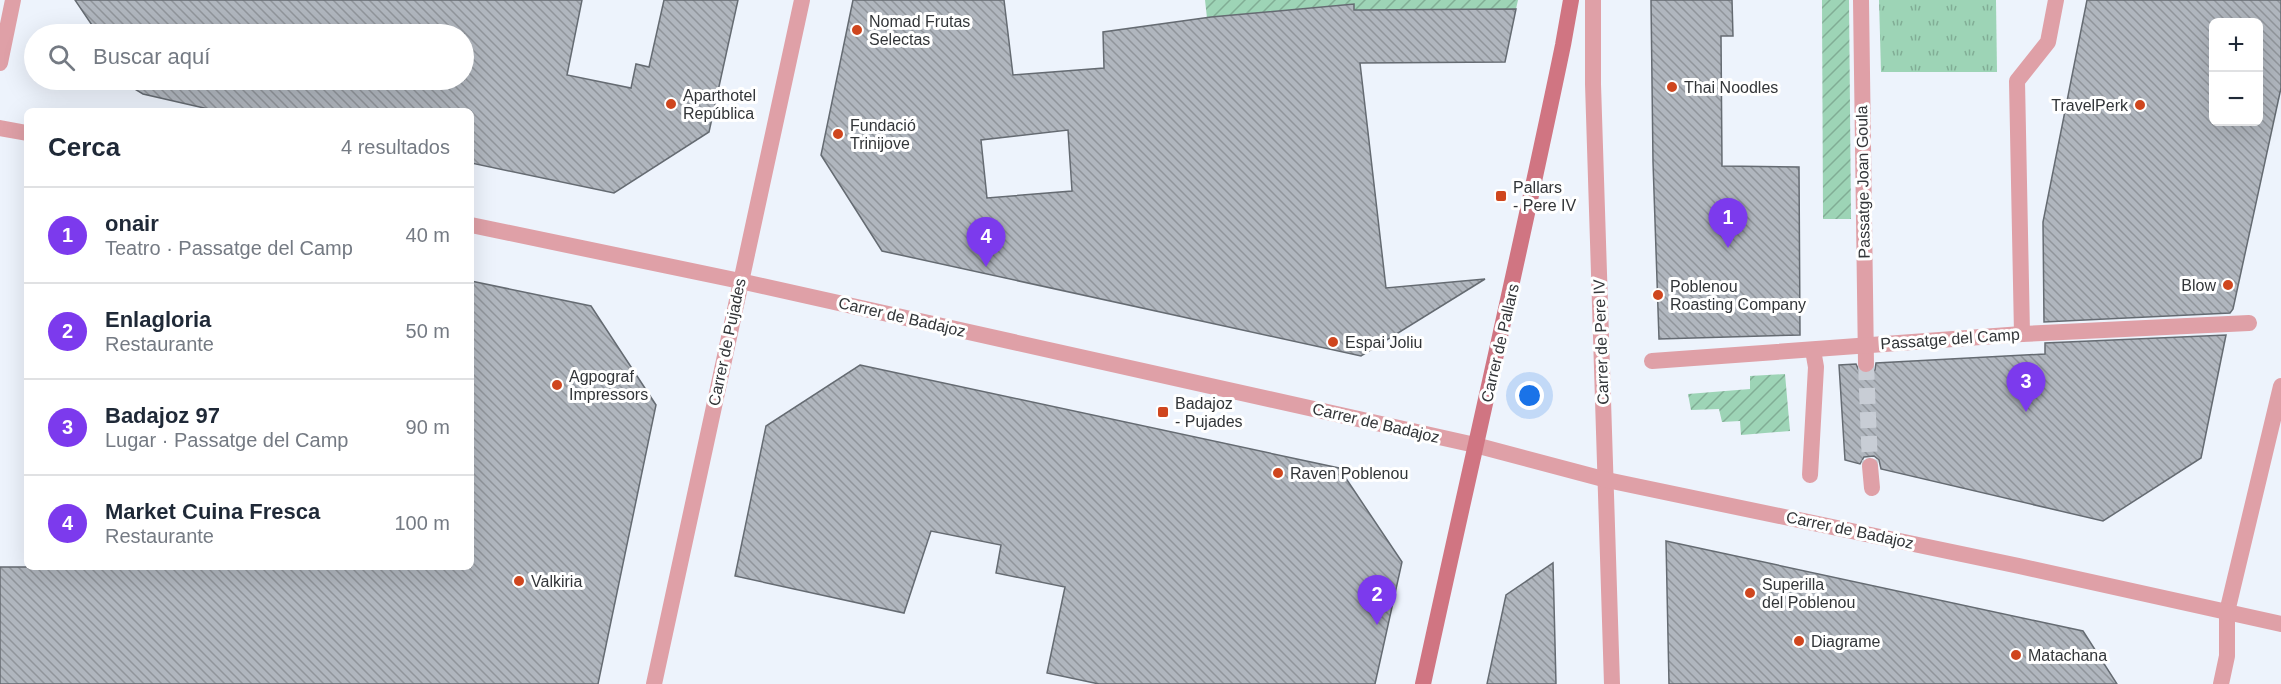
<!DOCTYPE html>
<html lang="es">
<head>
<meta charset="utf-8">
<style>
  :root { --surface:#fff; --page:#f2f2f3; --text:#1f2937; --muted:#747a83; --line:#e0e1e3; --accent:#7c3aed }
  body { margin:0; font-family:Helvetica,sans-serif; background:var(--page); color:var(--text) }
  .controls { position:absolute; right:18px; top:18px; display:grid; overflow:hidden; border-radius:9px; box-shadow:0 6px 24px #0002 }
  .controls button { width:54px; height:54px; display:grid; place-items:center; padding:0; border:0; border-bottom:2px solid var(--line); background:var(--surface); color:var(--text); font:30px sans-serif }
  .you { position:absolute; left:1530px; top:396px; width:21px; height:21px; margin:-15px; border:4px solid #fff; border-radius:50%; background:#1a73e8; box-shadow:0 0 0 9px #1a73e833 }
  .badge { display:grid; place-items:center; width:39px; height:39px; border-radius:50%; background:var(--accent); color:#fff; font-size:20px; font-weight:700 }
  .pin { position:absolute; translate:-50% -50px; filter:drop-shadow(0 2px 3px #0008) }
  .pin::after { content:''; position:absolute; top:32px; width:21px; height:18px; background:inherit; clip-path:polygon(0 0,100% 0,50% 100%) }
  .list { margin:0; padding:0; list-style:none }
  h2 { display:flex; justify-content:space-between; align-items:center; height:78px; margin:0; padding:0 24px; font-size:26px }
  h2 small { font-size:20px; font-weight:400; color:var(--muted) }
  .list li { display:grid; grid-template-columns:39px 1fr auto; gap:18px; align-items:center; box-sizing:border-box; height:96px; padding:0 24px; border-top:2px solid var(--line) }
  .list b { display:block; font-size:22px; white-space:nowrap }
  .list p { margin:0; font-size:20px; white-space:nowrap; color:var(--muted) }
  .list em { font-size:20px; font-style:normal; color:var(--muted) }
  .icon { flex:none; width:33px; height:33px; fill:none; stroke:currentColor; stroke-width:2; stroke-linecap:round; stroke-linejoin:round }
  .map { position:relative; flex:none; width:2281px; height:684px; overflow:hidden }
  .search { position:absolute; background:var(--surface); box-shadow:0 6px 24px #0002; left:24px; top:24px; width:450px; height:66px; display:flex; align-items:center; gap:15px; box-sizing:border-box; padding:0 21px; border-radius:33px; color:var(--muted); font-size:22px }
  .panel { position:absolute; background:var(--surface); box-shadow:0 6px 24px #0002; left:24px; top:108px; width:450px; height:462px; border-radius:9px }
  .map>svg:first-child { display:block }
</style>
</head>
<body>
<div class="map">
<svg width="2281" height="684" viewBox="0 0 2281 684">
  <defs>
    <pattern id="grass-tufts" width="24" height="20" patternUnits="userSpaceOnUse" patternTransform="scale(1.5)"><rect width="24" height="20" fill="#9dd4b6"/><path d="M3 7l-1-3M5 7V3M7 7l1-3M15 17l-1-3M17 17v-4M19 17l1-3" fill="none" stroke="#81ad95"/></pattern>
    <pattern id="garden-furrows" width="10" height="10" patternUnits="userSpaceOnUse" patternTransform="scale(1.5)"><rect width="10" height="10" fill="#9dd4b6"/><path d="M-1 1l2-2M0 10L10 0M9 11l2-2" fill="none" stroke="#81ad95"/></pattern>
    <pattern id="building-back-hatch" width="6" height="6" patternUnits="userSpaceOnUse" patternTransform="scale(1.5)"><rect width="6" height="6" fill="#b0b6be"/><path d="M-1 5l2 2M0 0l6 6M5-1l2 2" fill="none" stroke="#90959b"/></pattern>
  </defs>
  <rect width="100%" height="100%" fill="#edf3fc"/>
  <path fill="url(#grass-tufts)" d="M1879 0H1996L1997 72H1881Z"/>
  <g fill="url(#garden-furrows)">
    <path d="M1205 0H1518L1516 9 1354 10 1353 4 1207 18Z"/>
    <path d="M1822 0H1849L1851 219H1823Z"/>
    <path d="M1785 374 1790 431 1741 435 1740 421 1722 422 1719 409 1691 410 1688 394 1750 389V376Z"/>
  </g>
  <g fill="url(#building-back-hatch)" stroke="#656b72" stroke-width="1.5" fill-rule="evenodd">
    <path d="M75 0H582L567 75 631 88 636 64 649 67 664 0H738L709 132 614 193 471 163V111H217L143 94 133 88 126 80H464V34H98Z"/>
    <path d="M853 0H1004L1013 75 1104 68 1103 32 1211 17 1354 4V10L1516 9 1505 62 1360 63 1386 288 1485 279 1361 356 882 251 821 155ZM1068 130 1072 191 987 198 981 140Z"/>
    <path d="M1651 0H1732L1733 36H1721L1722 166 1799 167 1800 335 1659 339 1653 162Z"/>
    <path d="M2087 0H2281V88L2233 309 2230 313 2044 322 2043 222ZM2214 22H2259V122H2214Z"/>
    <path d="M471 281 591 306 656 405 598 684H0V567H471Z"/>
    <path d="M2226 335 2201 458 2103 521 1881 469 1879 460 1874 456 1864 457 1860 464 1845 460 1839 365 1856 364 1860 373 1867 374 1875 370 1876 363 2045 354V343Z"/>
    <path d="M860 365 1339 468 1402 562 1375 684H1099L1047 673 1065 587 996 573 1001 545 931 531 904 613 735 576 766 426Z"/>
    <path d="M1666 541 2083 631 2117 684H1669Z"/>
    <path d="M1553 563 1556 684H1487L1506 595Z"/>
  </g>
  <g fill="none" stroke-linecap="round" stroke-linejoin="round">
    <path stroke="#c8cdd5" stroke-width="16" stroke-dasharray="16 8" stroke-linecap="butt" d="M1866 364 1870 466"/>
    <g stroke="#dfa0a7" stroke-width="16">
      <path d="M1861 0 1866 364"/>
      <path d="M2022 334 2017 81 2048 42 2056 0"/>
      <path d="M1652 361 2022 334 2249 323"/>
      <path d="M1870 466 1872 488"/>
      <path d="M1810 475 1816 367 1813 350"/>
    </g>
    <g stroke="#dfa0a7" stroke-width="16">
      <path d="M1593 0V84L1612 684"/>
      <path d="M654 684 802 0"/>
      <path d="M2221 684 2227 656V612L2281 386"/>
    </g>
    <g stroke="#dfa0a7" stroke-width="16">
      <path d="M0 63 13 0"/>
      <path d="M0 128 27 133"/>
      <path d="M471 225 740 281 1475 445 1607 480 2019 566 2281 624"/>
    </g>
    <path stroke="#d07582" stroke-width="16" d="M1423 684C1469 471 1519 258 1563 45L1571 0"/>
  </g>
  <g fill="#cf461e" stroke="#fff" stroke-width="2">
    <circle cx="857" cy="30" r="6"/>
    <circle cx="1672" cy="87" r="6"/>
    <circle cx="671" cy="104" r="6"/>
    <circle cx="2140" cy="105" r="6"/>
    <circle cx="838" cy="134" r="6"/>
    <rect x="1495" y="190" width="12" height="12" rx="3"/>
    <circle cx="2228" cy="285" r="6"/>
    <circle cx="1658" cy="295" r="6"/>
    <circle cx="1333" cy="342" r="6"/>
    <circle cx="557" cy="385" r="6"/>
    <rect x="1157" y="406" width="12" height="12" rx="3"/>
    <circle cx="1278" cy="473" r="6"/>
    <circle cx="519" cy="581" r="6"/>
    <circle cx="1750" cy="593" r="6"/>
    <circle cx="1799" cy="641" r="6"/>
    <circle cx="2016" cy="655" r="6"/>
  </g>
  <g text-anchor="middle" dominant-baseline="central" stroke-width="6" stroke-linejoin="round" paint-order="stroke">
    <g font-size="16" fill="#323538" stroke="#fff" text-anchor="start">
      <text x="869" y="21">Nomad Frutas<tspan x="869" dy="18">Selectas</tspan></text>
      <text x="1684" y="87">Thai Noodles</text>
      <text x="683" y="95">Aparthotel<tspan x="683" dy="18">República</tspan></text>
      <text x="2128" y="105" text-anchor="end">TravelPerk</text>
      <text x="850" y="125">Fundació<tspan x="850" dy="18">Trinijove</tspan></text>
      <text x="1513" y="187">Pallars<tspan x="1513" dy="18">- Pere IV</tspan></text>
      <text x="2216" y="285" text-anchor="end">Blow</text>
      <text x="1670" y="286">Poblenou<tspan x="1670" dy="18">Roasting Company</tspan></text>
      <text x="1345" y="342">Espai Joliu</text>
      <text x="569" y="376">Agpograf<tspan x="569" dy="18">Impressors</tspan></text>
      <text x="1175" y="403">Badajoz<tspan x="1175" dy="18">- Pujades</tspan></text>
      <text x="1290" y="473">Raven Poblenou</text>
      <text x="531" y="581">Valkiria</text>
      <text x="1762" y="584">Superilla<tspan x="1762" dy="18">del Poblenou</tspan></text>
      <text x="1811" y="641">Diagrame</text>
      <text x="2028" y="655">Matachana</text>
    </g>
    <g font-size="16" fill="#323538" stroke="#fff">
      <text transform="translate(1863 182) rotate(-91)">Passatge Joan Goula</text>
      <text transform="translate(902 317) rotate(13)">Carrer de Badajoz</text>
      <text transform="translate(1950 339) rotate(-4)">Passatge del Camp</text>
      <text transform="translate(727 342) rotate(-78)">Carrer de Pujades</text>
      <text transform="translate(1601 342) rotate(-92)">Carrer de Pere IV</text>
      <text transform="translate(1500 343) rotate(-77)">Carrer de Pallars</text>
      <text transform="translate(1376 423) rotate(13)">Carrer de Badajoz</text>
      <text transform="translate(1850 530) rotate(12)">Carrer de Badajoz</text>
    </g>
  </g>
</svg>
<div class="controls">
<button>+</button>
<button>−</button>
</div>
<div class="you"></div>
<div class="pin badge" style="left:1728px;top:248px">1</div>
<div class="pin badge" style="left:1377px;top:625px">2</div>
<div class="pin badge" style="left:2026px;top:412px">3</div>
<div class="pin badge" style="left:986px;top:267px">4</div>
<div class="search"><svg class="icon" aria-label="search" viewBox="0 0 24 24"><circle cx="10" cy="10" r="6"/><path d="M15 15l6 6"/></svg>Buscar aquí</div>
<section class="panel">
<h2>Cerca<small>4 resultados</small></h2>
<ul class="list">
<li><span class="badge">1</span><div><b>onair</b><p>Teatro · Passatge del Camp</p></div><em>40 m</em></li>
<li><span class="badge">2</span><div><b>Enlagloria</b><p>Restaurante</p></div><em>50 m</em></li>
<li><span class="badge">3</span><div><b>Badajoz 97</b><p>Lugar · Passatge del Camp</p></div><em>90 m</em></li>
<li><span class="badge">4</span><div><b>Market Cuina Fresca</b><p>Restaurante</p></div><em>100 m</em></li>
</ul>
</section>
</div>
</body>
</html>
